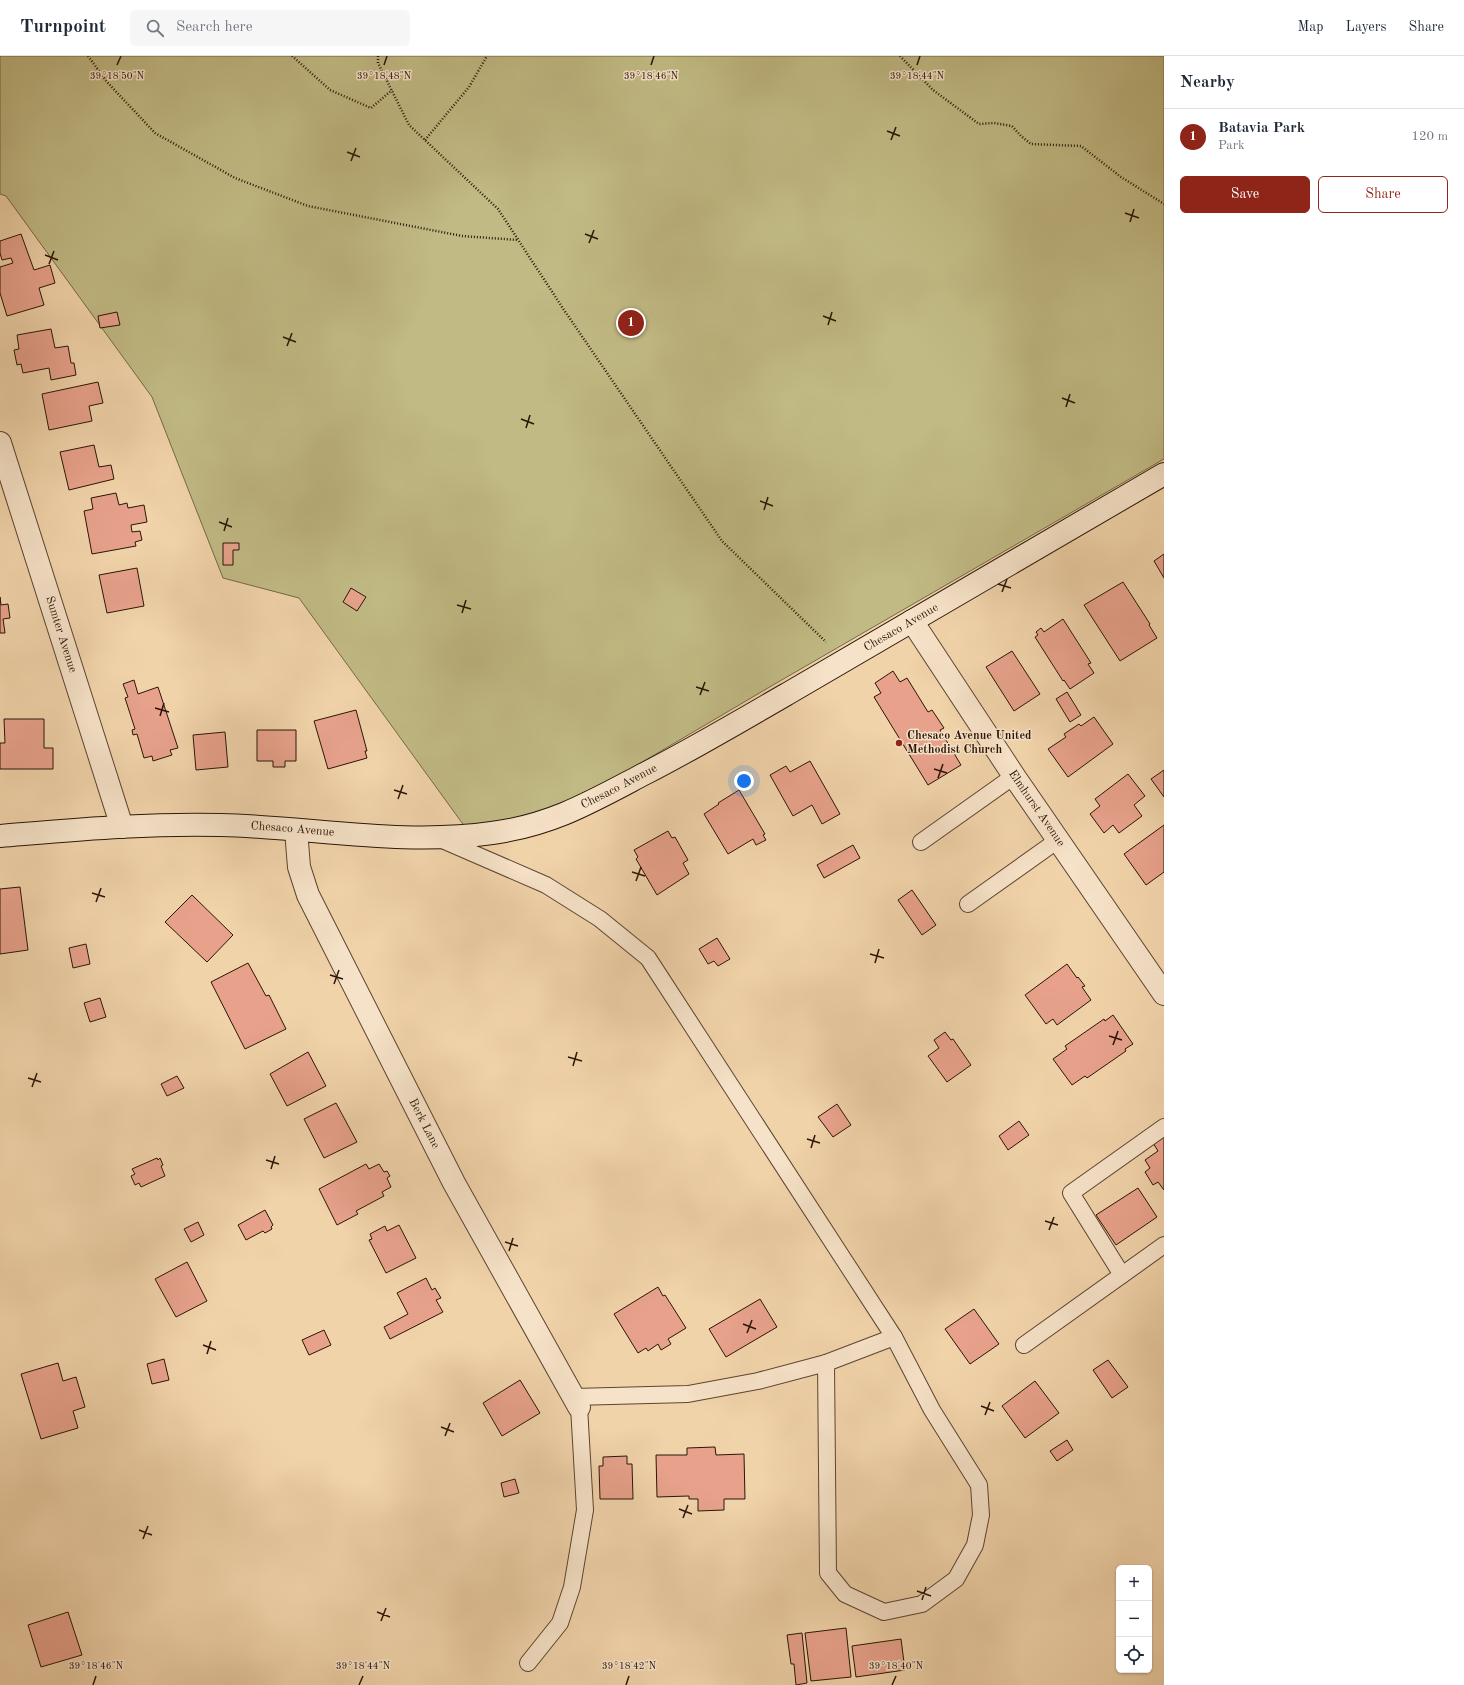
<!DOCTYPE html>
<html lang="en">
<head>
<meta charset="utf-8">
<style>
  :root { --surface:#fff; --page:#f6f6f7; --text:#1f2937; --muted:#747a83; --line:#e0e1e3; --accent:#8f2418 }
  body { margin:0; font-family:"Old Standard TT",serif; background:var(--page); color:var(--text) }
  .controls { position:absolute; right:12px; bottom:12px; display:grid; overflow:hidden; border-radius:6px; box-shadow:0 1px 3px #0004 }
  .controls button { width:36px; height:36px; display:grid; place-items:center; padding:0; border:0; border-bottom:1px solid var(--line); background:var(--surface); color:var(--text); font:20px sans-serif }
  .you { position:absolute; left:744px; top:725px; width:14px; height:14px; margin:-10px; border:3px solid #fff; border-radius:50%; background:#1a73e8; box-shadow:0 0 0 6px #1a73e833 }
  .badge { display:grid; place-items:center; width:26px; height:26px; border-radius:50%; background:var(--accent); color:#fff; font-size:13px; font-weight:700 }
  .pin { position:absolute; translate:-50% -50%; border:2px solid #fff; box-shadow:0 1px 4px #0006 }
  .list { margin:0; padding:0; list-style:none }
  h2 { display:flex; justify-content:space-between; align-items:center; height:52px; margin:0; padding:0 16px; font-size:17px }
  h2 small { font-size:13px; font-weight:400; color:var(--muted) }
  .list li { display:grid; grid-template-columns:26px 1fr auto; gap:12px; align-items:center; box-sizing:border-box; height:56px; padding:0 16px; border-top:1px solid var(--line) }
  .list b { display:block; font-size:15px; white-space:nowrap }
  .list p { margin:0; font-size:13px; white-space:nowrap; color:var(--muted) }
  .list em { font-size:13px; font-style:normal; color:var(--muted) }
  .actions { display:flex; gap:8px; padding:12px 16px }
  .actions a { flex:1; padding:9px 0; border:1px solid var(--accent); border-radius:6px; text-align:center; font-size:14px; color:var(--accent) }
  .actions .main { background:var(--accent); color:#fff }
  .icon { flex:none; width:22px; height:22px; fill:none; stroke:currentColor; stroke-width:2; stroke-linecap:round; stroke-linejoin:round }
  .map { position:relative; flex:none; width:1164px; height:1629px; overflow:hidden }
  header { display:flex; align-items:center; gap:24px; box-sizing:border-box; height:56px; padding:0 20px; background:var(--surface); border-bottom:1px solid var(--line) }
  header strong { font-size:19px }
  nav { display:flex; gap:22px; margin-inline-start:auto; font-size:14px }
  .search { width:280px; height:36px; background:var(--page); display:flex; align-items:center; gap:10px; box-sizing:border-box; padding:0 14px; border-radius:6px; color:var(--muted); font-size:15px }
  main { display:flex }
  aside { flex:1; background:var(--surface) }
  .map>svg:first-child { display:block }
</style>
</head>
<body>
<header>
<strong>Turnpoint</strong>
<div class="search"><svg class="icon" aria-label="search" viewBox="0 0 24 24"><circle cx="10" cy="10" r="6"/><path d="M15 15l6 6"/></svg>Search here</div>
<nav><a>Map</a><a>Layers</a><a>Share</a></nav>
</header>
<main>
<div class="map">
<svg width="1164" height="1629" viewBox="0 0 1164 1629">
  <rect width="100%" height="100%" fill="#f1d3aa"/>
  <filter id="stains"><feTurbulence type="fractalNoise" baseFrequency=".005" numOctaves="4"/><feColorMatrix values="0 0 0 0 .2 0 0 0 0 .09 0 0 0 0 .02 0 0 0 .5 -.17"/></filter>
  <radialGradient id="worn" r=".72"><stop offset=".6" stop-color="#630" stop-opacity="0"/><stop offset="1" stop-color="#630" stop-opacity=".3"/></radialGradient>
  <path fill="#c1ba84" stroke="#766846" d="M0 0H1164V403L773 629 588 738 557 751 498 768 465 771 299 542 223 522 152 341 6 140 0 138Z"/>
  <g fill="#e8a28c" stroke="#2a1507">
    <path d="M21 178 34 214 50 209 55 227 39 232 44 249 7 260 0 237V211L13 207 11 202 2 204 0 197V185Z"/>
    <path d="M117 256 120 269 100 272 98 260Z"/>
    <path d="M51 273 55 292 68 290 71 307H74L76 319 51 324 49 312 23 317 21 308 17 309 14 294 19 293 17 279Z"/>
    <path d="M98 326 103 347 89 350 92 365 49 374 42 338Z"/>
    <path d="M94 389 99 411 111 409 114 423 69 434 60 396Z"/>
    <path d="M116 437 119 449 127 447 128 452 144 449 147 466 131 469 132 476 140 475 142 484 135 486 136 490 92 498 84 455 93 453 91 442Z"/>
    <path d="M223 487H239V494H233V509H223Z"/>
    <path d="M1164 498V522L1154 505Z"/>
    <path d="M137 512 144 550 107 557 99 519Z"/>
    <path d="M1123 526 1150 568 1149 569 1157 582 1120 605 1084 549Z"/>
    <path d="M351 532 366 541 357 555 343 546Z"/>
    <path d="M0 541 1 549 8 548 10 562 3 563 5 577H0Z"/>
    <path d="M1063 563 1091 607 1088 608 1094 617 1070 633 1064 624 1063 625 1035 581 1038 579 1036 576 1041 572 1044 576Z"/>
    <path d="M1012 595 1040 638 1014 655 986 611Z"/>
    <path d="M893 615 900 626 907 622 928 656 932 654 944 672 940 674 961 709 928 729 874 641 881 637 875 627Z"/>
    <path d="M134 624 138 638 158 631 178 692 170 694 172 699 153 705 152 700 144 702 137 678 133 679 132 674 135 673 125 642 128 641 123 628Z"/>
    <path d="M1067 636 1081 659 1070 666 1056 643Z"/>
    <path d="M356 654 367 695H365L367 702 328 713 314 665Z"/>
    <path d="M1094 661 1113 688 1068 721 1048 693 1066 681 1064 678 1079 668 1081 670Z"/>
    <path d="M4 663H44V692H53V713H0V687H5Z"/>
    <path d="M257 674H296V705H285V711H273V705H257Z"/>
    <path d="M225 676 228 711 196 714 193 679Z"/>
    <path d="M810 705 840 758 822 768 812 749 793 760 770 719 786 710 790 716Z"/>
    <path d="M1164 714V741L1151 723Z"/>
    <path d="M1128 718 1145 740 1134 749 1142 760 1119 777 1113 769 1104 777 1090 758 1100 750 1095 743Z"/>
    <path d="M739 734 765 778 763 779 766 784 756 789 753 783 728 798 704 758 719 748 718 747Z"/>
    <path d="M1164 769V816L1146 829 1124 798Z"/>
    <path d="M668 775 672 782 675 781 688 804 683 807 689 818 657 839 636 803 638 801 634 794Z"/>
    <path d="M853 789 860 802 824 822 817 809Z"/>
    <path d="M20 831 28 894 0 898V833Z"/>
    <path d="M912 834 936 869 922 879 898 844Z"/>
    <path d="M192 839 233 879 207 906 165 866Z"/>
    <path d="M717 882 730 903 718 910 714 905 708 908 699 893Z"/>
    <path d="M86 888 90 908 73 912 69 892Z"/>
    <path d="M248 907 266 940 269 939 286 973 245 993 211 926Z"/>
    <path d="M1067 908 1077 922 1078 921 1085 930 1082 931 1091 944 1057 969 1053 963 1046 968 1025 939Z"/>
    <path d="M100 942 106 961 90 966 84 947Z"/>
    <path d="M1113 959 1133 988 1125 993 1126 995 1087 1022 1085 1020 1072 1029 1053 1003 1067 993 1065 990 1104 963 1105 965Z"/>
    <path d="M945 976 951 984 953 983 971 1009 947 1026 928 1000 939 992 934 984Z"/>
    <path d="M308 996 326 1030 287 1050 270 1018Z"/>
    <path d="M177 1020 184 1032 167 1040 161 1028Z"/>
    <path d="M336 1047 357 1086 324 1102 304 1063Z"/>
    <path d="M837 1048 851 1069 833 1081 818 1061Z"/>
    <path d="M1019 1065 1029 1079 1008 1094 999 1080Z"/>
    <path d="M1164 1080V1134L1158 1126 1153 1129 1145 1116 1150 1112 1145 1104 1158 1095 1153 1087Z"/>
    <path d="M157 1102 158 1104 160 1102 163 1109 161 1110 165 1120 141 1131 139 1127 135 1129 131 1120 135 1118 132 1113Z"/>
    <path d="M366 1108 369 1113 379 1108 384 1116 387 1115 390 1120 387 1122 391 1131 382 1136 384 1140 356 1155 358 1158 337 1169 319 1133Z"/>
    <path d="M1138 1132 1157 1161 1116 1189 1096 1159Z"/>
    <path d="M265 1154 273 1169 271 1171 272 1173 265 1177 263 1175 246 1184 238 1169Z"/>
    <path d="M198 1166 204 1179 191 1186 184 1173Z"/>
    <path d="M399 1169 416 1202 386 1217 369 1184 372 1183 370 1178 385 1170 387 1175Z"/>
    <path d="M187 1206 207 1245 176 1261 155 1223Z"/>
    <path d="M426 1222 432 1234 435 1232 441 1242 436 1244 443 1256 390 1283 384 1271 408 1258 397 1237Z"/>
    <path d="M658 1231 663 1240 665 1239 686 1272 668 1283 671 1288 661 1294 658 1288 648 1295 646 1292 638 1297 614 1258Z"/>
    <path d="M760 1243 777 1271 726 1301 709 1273Z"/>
    <path d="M974 1253 999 1288 970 1308 945 1273Z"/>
    <path d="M324 1274 331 1289 309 1299 302 1284Z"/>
    <path d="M164 1303 169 1324 152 1328 147 1308Z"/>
    <path d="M1108 1304 1128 1331 1112 1342 1093 1314Z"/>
    <path d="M58 1307 63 1325 76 1321 85 1351 73 1355 78 1372 41 1383 21 1318Z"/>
    <path d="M520 1324 540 1357 502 1380 483 1347Z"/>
    <path d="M1035 1325 1059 1357 1025 1382 1002 1350Z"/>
    <path d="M1067 1384 1073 1394 1057 1405 1050 1395Z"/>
    <path d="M715 1391 716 1399 744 1398 745 1443H724V1454L698 1455V1443H689V1440L657 1441 656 1399H687V1392Z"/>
    <path d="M627 1400V1408H632L633 1443H600L599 1410H603V1401Z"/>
    <path d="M515 1423 519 1437 504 1441 501 1427Z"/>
    <path d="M68 1556 82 1599 41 1611 28 1569Z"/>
    <path d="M846 1572 851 1621 811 1625 805 1577Z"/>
    <path d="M802 1577 807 1627 796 1629 794 1608H791L787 1579Z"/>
    <path d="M901 1583 905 1614 856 1621 852 1590Z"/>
  </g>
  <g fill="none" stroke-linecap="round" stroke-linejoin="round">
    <g stroke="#5c4430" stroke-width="18">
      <g id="lane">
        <path d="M440 783 546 829 600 863 648 902 894 1281 826 1307 758 1325 688 1338 573 1341"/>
        <path d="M921 786 1014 720"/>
        <path d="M968 848 1058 784"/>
        <path d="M1122 1219 1071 1137 1164 1071"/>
        <path d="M1024 1289 1164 1189"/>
        <path d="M826 1307 828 1517 845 1538 884 1556 922 1548 956 1523 975 1489 981 1459 979 1429 932 1354 894 1281"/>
        <path d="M528 1607 560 1567 572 1531 585 1454 579 1351"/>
      </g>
    </g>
    <g stroke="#5c4430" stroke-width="24">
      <g id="street">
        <path id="s1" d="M0 387 122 771"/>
        <path id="s2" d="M912 565 1014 720 1164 938"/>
        <path id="s3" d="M296 774 299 811 308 839 454 1127 579 1351"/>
      </g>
    </g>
    <g stroke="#2a1507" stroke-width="24">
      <g id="secondary">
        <path id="s4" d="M0 780C74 774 147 767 221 769 312 771 401 790 492 777 552 769 591 746 644 718 693 693 740 665 787 638 913 565 1039 492 1164 418"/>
      </g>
    </g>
    <g stroke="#2a1507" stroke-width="2.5" stroke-dasharray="1 2" stroke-linecap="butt">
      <path d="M88 0 107 26 155 77 235 122 308 150 462 180 518 184"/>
      <path d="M292 0 330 34 371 52 392 34"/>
      <path d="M378 0V7L409 69 498 153 564 254 722 485 826 586"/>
      <path d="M900 0 933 34 979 68 994 67 1012 70 1021 80 1031 88 1081 90 1121 121 1164 148"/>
      <path d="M425 84 469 31 487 0"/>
    </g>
    <use href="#lane" stroke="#f6e2c8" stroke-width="16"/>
    <use href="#street" stroke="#f6e2c8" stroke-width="22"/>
    <use href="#secondary" stroke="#f6e2c8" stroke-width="22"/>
  </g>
  <path fill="none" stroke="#2a1507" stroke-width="1.5" d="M117 9 121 0M384 9 387 0M651 9 654 0M917 9 920 0M887 75 900 80M891 84 896 71M347 96 360 101M351 105 356 92M1125 157 1139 162M1130 166 1134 153M585 178 598 183M589 187 594 174M45 199 58 204M49 208 54 195M823 260 836 265M828 269 832 256M283 281 296 286M287 290 292 277M1062 342 1075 347M1066 351 1070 338M521 363 534 368M526 372 530 359M760 445 773 450M764 454 768 441M219 466 232 471M224 475 228 462M998 528 1011 532M1002 536 1007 523M457 549 471 553M462 557 466 544M696 631 709 635M700 639 705 626M155 652 169 656M160 660 164 647M934 713 947 717M938 722 943 708M394 734 407 738M398 743 403 729M632 816 645 820M636 825 641 811M92 837 105 841M96 846 101 832M870 898 884 902M875 907 879 893M330 919 343 923M334 928 339 914M1109 980 1122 984M1113 989 1118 975M568 1001 582 1005M573 1010 577 996M28 1022 41 1026M32 1031 37 1017M807 1083 820 1087M811 1092 815 1079M266 1104 279 1108M271 1113 275 1100M1045 1165 1058 1169M1049 1174 1054 1161M505 1186 518 1190M509 1195 513 1182M743 1268 756 1273M747 1277 752 1264M203 1289 216 1294M207 1298 211 1285M981 1350 994 1355M985 1359 990 1346M441 1371 454 1376M445 1380 450 1367M679 1453 692 1458M683 1462 688 1449M139 1474 152 1479M143 1483 148 1470M917 1535 931 1540M922 1544 926 1531M377 1556 390 1561M381 1565 386 1552M93 1629 96 1620M359 1629 363 1620M626 1629 629 1620M892 1629 896 1620"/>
  <circle fill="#8f2418" stroke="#f6e2c8" stroke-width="1.5" cx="899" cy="687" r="4"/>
  <g text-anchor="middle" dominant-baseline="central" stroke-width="3" stroke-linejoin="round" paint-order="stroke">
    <g font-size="12" fill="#2a1507" stroke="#f6e2c8">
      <text stroke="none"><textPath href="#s4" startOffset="953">Chesaco Avenue</textPath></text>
      <text stroke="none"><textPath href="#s1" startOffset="201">Sumter Avenue</textPath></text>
      <text stroke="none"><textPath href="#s4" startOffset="629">Chesaco Avenue</textPath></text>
      <text stroke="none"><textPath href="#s2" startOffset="225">Elmhurst Avenue</textPath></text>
      <text stroke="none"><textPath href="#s4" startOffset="293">Chesaco Avenue</textPath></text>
      <text stroke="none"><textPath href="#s3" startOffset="323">Berk Lane</textPath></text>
    </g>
    <g font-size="12" font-weight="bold" fill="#2a1507" stroke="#f6e2c8" text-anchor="start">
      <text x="907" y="680">Chesaco Avenue United<tspan x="907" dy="14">Methodist Church</tspan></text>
    </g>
  </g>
  <g font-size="10" text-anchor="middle" fill="#2a1507" stroke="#f6e2c8" stroke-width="3" stroke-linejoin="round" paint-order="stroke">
    <text x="117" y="23">39°18'50"N</text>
    <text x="384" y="23">39°18'48"N</text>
    <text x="651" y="23">39°18'46"N</text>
    <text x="917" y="23">39°18'44"N</text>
    <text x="96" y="1613">39°18'46"N</text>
    <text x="363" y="1613">39°18'44"N</text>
    <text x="629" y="1613">39°18'42"N</text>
    <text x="896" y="1613">39°18'40"N</text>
  </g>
  <rect width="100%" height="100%" filter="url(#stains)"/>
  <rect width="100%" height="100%" fill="url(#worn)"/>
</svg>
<div class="controls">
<button>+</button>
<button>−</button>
<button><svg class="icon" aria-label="locate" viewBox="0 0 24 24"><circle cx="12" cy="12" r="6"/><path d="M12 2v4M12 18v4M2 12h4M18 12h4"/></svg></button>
</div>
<div class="you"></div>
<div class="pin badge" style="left:631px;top:267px">1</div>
</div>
<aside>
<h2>Nearby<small></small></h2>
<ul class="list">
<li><span class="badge">1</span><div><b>Batavia Park</b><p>Park</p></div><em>120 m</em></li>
</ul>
<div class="actions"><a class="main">Save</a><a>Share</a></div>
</aside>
</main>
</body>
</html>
